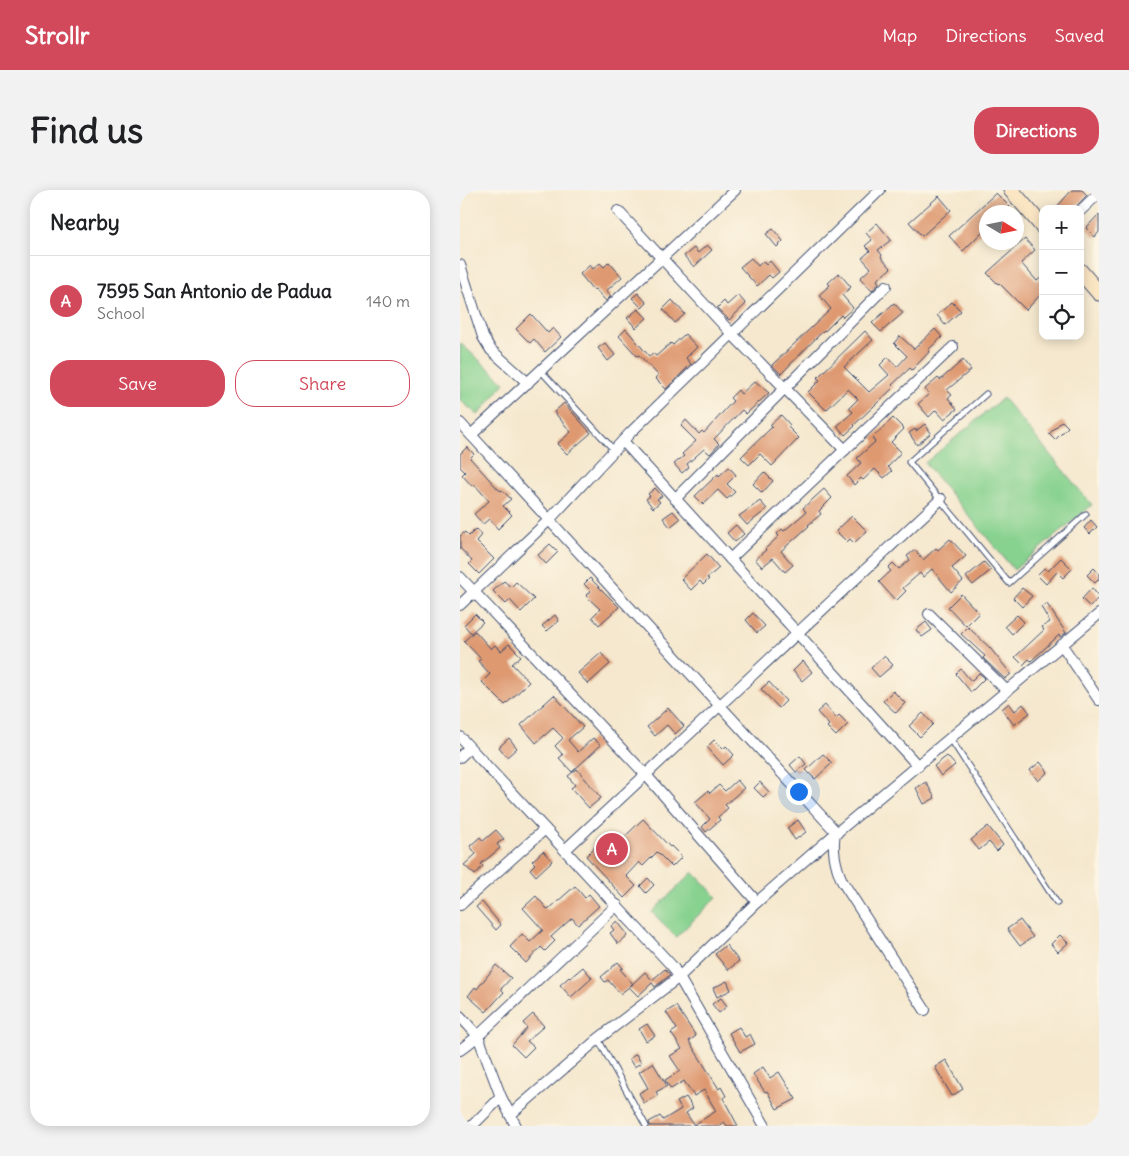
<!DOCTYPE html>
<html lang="en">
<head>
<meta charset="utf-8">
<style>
  :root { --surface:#fff; --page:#f2f2f2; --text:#202124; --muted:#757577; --line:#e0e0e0; --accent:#d1495b }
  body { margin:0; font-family:Delius,sans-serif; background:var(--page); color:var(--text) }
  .controls { position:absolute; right:15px; top:15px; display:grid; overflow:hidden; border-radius:10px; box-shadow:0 2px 12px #0003 }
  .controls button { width:45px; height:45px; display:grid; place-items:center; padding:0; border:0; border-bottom:1px solid var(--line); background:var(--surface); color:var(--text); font:25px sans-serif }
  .compass { position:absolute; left:519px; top:15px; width:45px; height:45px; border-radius:50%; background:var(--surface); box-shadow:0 2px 12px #0003; rotate:100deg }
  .you { position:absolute; left:338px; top:601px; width:18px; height:18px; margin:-12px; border:4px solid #fff; border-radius:50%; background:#1a73e8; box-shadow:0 0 0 8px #1a73e833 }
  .badge { display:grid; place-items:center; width:32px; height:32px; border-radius:50%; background:var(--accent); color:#fff; font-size:16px; font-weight:700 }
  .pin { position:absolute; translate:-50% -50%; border:2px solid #fff; box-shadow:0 1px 5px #0006 }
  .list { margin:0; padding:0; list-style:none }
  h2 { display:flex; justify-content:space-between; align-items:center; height:65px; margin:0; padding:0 20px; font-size:21px }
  h2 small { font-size:16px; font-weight:400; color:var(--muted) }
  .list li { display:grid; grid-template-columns:32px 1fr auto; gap:15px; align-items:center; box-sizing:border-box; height:90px; padding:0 20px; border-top:1px solid var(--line) }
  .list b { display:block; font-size:19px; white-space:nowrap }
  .list p { margin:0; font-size:16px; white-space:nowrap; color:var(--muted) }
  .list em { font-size:16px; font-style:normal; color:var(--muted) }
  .actions { display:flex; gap:10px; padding:15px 20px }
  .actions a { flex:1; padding:11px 0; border:1px solid var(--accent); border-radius:20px; text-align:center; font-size:18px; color:var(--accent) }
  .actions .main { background:var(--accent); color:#fff }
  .icon { flex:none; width:28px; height:28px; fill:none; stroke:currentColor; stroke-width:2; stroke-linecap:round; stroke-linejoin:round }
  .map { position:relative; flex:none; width:639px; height:936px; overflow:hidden; border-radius:20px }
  header { display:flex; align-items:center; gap:30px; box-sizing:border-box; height:70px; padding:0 25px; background:var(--accent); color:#fff }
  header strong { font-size:24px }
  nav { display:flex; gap:28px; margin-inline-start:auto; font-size:18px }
  .intro { display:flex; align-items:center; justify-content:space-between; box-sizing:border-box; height:120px; padding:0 30px }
  h1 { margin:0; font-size:35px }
  .button { padding:12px 22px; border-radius:20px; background:var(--accent); color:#fff; font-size:18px; font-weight:700 }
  main { display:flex; gap:30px; padding:0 30px }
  aside { flex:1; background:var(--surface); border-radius:20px; box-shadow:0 2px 12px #0003 }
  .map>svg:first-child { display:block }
</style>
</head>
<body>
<header>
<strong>Strollr</strong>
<nav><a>Map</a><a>Directions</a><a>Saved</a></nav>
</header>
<div class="intro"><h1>Find us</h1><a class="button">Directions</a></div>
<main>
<aside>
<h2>Nearby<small></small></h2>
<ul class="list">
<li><span class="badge">A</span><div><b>7595 San Antonio de Padua</b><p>School</p></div><em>140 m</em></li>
</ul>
<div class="actions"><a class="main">Save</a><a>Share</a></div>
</aside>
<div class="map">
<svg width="639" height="936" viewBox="0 0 639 936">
  <rect width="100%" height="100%" fill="#fcf5e5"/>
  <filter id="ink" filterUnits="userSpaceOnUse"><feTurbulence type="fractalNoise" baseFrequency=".02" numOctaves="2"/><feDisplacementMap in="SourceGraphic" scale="10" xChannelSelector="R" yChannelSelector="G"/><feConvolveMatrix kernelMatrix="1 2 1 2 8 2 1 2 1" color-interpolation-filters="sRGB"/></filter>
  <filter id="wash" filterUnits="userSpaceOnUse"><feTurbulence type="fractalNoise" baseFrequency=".0096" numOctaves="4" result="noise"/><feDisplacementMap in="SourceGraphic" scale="20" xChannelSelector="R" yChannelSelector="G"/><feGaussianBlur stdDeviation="1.12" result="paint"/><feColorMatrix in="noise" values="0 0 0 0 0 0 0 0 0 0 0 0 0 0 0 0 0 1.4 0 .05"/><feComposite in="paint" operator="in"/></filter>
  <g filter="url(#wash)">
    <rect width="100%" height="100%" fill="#f5e8ce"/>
    <g fill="#87d28f" stroke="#518076">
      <path d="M0 153 45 193 18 225 0 210Z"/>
      <path d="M543 208 632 315 554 380 465 273Z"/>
      <path d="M233 682 257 707 216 747 192 722Z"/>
    </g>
    <g id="blocks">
      <g fill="#de9971">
        <path d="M612 0H622L627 5 614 19H595Z"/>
        <path d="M536 3 550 17 544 22H526V38L503 61 489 46Z"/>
        <path d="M479 6 491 20 462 46 449 32Z"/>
        <path d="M639 24V42L635 47 626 38Z"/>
        <path d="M417 33 431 50 418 60 422 65 421 67 431 78 417 90 419 93 412 101 400 88 411 78 402 68 410 61 405 56 412 50 406 43Z"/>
        <path d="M313 39 323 51 317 57 306 44Z"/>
        <path d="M565 49 575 60 561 73 577 91 583 86V102L566 120 539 93 538 94 527 83Z"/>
        <path d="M247 55 252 60 234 77 224 66 234 58 238 63Z"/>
        <path d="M291 68 298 76 303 71 306 75 310 71 319 82 312 88 309 85 297 96 280 77Z"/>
        <path d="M149 72 162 87 146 101 151 106 146 111 135 99 133 100 120 84 130 75 133 79 140 73 144 77Z"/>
        <path d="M379 83 391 97 382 105 393 118 383 127 381 125 365 141 364 140 321 184 312 175 371 119 359 105 370 95 368 93Z"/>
        <path d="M178 103 187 113 182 118 172 108Z"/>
        <path d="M278 105 286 114 269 130 257 118 264 111 267 115Z"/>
        <path d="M212 110 225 124 215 133 203 119Z"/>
        <path d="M492 112 501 121 485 135 477 125Z"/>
        <path d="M434 113 443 123 421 142 412 133Z"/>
        <path d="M178 119 187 128 176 138 167 128Z"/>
        <path d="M71 124 88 143 93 138 101 147 85 162 74 149 70 153 56 139Z"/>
        <path d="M166 139 189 166 193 163 196 166 211 153 213 155 225 144 237 157 226 168 231 174 206 199 195 188 198 185 179 165 177 166 159 146Z"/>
        <path d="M475 139 482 147 468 160 470 161 452 180 450 178 432 195 434 197 394 235 395 236 385 245 377 236 393 222 389 218 398 209 388 199 366 220 348 202 360 190 357 188 405 141 413 150 384 177 409 202 429 185 420 175 428 167 437 177 447 166 434 153 440 146 454 159Z"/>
        <path d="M145 153 155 165 148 171 138 158Z"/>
        <path d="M503 170 511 180 487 200 492 205 488 208 497 219 484 229 476 220 469 227 458 214 469 204 465 199 478 188 480 190Z"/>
        <path d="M295 191 309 203 286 224 282 220 254 249 259 254 252 262 250 264 244 259 227 274 229 277 222 283 214 274 224 266 222 264 236 251 221 236 226 230 239 244 242 241 244 243 273 211 270 208 278 200 281 204Z"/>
        <path d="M104 213 131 243 107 264 97 254 111 242 94 222Z"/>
        <path d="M321 225 330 235 328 237 339 248 312 276 300 264 289 275 281 267 312 237 310 235Z"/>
        <path d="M433 228 444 239 431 252 441 262 428 277 432 281 424 288 415 279 403 290 401 288 394 295 387 286 401 273 397 268 415 252 412 248Z"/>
        <path d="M602 231 608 237 595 250 589 244Z"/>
        <path d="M465 234 471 243 457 255 449 243 455 239 456 241Z"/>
        <path d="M7 257 14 264 10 268 38 299 41 301 42 300 51 309 43 316 52 325 38 339 29 329 23 334 14 324 29 311 14 294 12 296 2 285 5 282 0 277V264Z"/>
        <path d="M269 277 276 285 267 294 275 302 267 309 258 300 243 314 235 306 258 284 259 286Z"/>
        <path d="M304 282 313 291 302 303 293 294Z"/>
        <path d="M195 298 202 306 197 309 200 312 193 318 186 309 190 306 188 304Z"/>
        <path d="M364 299 372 308 359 321 361 324 348 335 349 336 321 361 333 375 325 382 313 368 302 377 295 369 306 360 305 359 319 346 317 344 322 339 324 341 346 322 343 318Z"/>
        <path d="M300 311 307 319 287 335 279 326Z"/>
        <path d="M213 321 220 329 210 337 203 328Z"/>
        <path d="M392 326 407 341 394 353 390 349 387 352 376 341Z"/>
        <path d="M631 330 637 337 630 344 624 338Z"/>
        <path d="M276 335 284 344 275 352 267 343Z"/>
        <path d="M16 339 21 345 16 351 34 369 19 384 9 374 12 371 0 358V346L5 342 9 346Z"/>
        <path d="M490 349 506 366 492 378 503 391 491 402 472 379 463 387 460 383 443 398 446 401 436 411 419 392 431 381 428 378 433 373 439 379 450 370 447 366 455 360 463 370 476 358 478 360Z"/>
        <path d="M90 354 98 362 86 374 78 365Z"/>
        <path d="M247 364 259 378 247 388 249 389 243 395 240 391 231 400 221 389Z"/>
        <path d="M601 368 612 379 603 388 597 382 586 394 577 385 584 378 588 381Z"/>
        <path d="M524 372 531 380 513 395 506 387Z"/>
        <path d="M634 378 639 384V389L635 393 627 385Z"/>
        <path d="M130 388 159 417 139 435 132 427 140 419 126 406 131 401 124 394Z"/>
        <path d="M44 391 51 397 56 392 74 409 61 422 50 410 46 414 33 401Z"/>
        <path d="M562 398 572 406 562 417 553 408Z"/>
        <path d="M632 398 639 407 630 417 622 409Z"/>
        <path d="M501 404 519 423 506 436 488 417Z"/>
        <path d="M587 414 606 443 600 447 599 445 571 471 569 469 563 475 555 467 584 440 582 437 590 432 581 417Z"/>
        <path d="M293 423 305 436 297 443 286 430Z"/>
        <path d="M15 424 23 432 11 443 4 435Z"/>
        <path d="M95 425 99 431 87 441 82 436Z"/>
        <path d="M557 425 564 432 552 444 545 436Z"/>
        <path d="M466 432 472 440 462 447 456 440Z"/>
        <path d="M508 437 530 458 551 484 545 489 523 468 525 466 501 444Z"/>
        <path d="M15 441 31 459 35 455 41 461 49 454 61 466 52 474 69 492 45 515 22 492 30 484 18 471 21 469 4 451Z"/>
        <path d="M141 463 150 474 128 494 118 483Z"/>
        <path d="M424 466 433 475 419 487 411 478Z"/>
        <path d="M343 471 352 482 342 491 333 481Z"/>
        <path d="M501 479 511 491 519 483 525 488 511 502 496 484Z"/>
        <path d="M309 492 326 511 319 518 301 499Z"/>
        <path d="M433 501 445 513 436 523 423 511Z"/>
        <path d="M94 505 123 537 108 550 118 562 133 548 141 555 112 582 99 568 103 565 95 556 103 548 93 538 76 553 61 535Z"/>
        <path d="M549 513 555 521 563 514 570 523 554 535 542 519Z"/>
        <path d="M365 515 376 528 379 525 388 534 376 546 367 537 369 535 357 522Z"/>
        <path d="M208 518 224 536 215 544 207 535 195 546 187 537Z"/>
        <path d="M463 523 473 534 460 547 449 536Z"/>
        <path d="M49 548 57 558 47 567 39 557Z"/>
        <path d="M254 550 263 559 266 556 274 565 263 575 247 557Z"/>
        <path d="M363 564 372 573 355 589 346 580Z"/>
        <path d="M340 566 346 574 336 582 330 575Z"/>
        <path d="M487 566 495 575 481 586 474 576Z"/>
        <path d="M580 572 588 582 578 591 570 580Z"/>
        <path d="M117 579 141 608 129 618 111 598 115 595 108 586Z"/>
        <path d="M277 590 284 598 265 615 268 618 258 627 260 630 246 642 242 637 250 629 235 612 248 601 250 603 259 595 265 601Z"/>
        <path d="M300 592 309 602 303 607 294 598Z"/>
        <path d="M466 592 475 608 464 614 456 598Z"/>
        <path d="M183 629 210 657 211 656 222 667 212 677 197 662 183 676 179 672 166 686 176 696 164 708 126 666 146 646 155 656Z"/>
        <path d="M338 630 346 642 335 650 327 638Z"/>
        <path d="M528 636 543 655 537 661 529 652 519 660 511 650Z"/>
        <path d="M36 640 44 649 37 654 40 658 21 674 23 676 15 685 4 675 16 664 10 656 20 647 23 651Z"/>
        <path d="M83 661 92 671 76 686 70 679 75 674 72 671Z"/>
        <path d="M188 688 194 695 186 703 180 696Z"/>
        <path d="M115 696 125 708 129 704 139 716 118 735 112 728 91 747 95 751 85 761 81 757 66 773 50 757 62 744 70 752 83 740 63 718 76 706 88 720Z"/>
        <path d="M22 712 41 735 36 740 16 717Z"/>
        <path d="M560 730 573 747 560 756 547 739Z"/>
        <path d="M157 731 168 745 158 754 150 743 154 740 151 736Z"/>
        <path d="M600 745 608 753 598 762 591 754Z"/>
        <path d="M266 755 279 771 268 780 255 764Z"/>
        <path d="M158 772 163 778 160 779 173 794 160 804 148 790 145 792 141 787Z"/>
        <path d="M36 775 51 788 41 799 44 802 26 822 8 806 15 797 17 799Z"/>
        <path d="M123 777 132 788 111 807 100 795 109 787 110 788Z"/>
        <path d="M205 779 210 785 195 797 192 793 178 806 169 797 185 782 192 790Z"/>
        <path d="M267 791 271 800 257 807 253 798Z"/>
        <path d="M261 808 267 816 259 823 252 814Z"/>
        <path d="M216 816 236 846 229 851 259 899 261 897 266 906 263 908 278 936H267L264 932 258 936H190L189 932 200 926 203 930 221 919 217 912 226 907 233 918 226 923 234 935 256 921 244 900 234 906 224 891 211 899 205 890 220 881 210 866 222 859 211 843 217 839 206 822Z"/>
        <path d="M73 824 84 836 67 851 74 857 64 867 52 855 67 838 63 833Z"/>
        <path d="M187 834 195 846 186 851 179 839Z"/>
        <path d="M279 837 285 847 290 844 295 854 280 862 269 843Z"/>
        <path d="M176 864 181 873 174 877 169 869Z"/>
        <path d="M486 870 503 899 492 906 475 877Z"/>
        <path d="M193 873 207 896 196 902 198 905 184 913 179 903 188 898 179 882Z"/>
        <path d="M303 877 310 888 319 882 336 909 317 919 307 901 305 902 293 884Z"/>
      </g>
    </g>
  </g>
  <g filter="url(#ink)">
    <use href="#blocks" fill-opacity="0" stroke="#3c4b6f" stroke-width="1"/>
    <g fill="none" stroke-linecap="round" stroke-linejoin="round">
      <g stroke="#3c4b6f" stroke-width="7">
        <g id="lane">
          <path d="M81 181 154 260"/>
          <path d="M526 204 449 272 549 393 626 324"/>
          <path d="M490 548 597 713"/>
          <path d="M138 849 186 936"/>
        </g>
      </g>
      <g stroke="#3c4b6f" stroke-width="12">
        <g id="street">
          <path d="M158 21 272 144 385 260"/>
          <path d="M620 21 639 3"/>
          <path d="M0 75 23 147 31 160 68 193"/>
          <path d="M0 233 377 643"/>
          <path d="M11 245 275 0"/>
          <path d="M163 251 458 576"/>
          <path d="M215 309 426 96"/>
          <path d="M270 369 493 157"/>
          <path d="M0 387 186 585 297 712"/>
          <path d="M0 415 89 330 171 242 420 0"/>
          <path d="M469 424 547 501"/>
          <path d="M602 455 639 510"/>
          <path d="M0 547 213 777 305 936"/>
          <path d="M0 567 9 558"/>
          <path d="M375 644C372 659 376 677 382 691L465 820"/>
          <path d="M105 660 481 309"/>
          <path d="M0 715 85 639"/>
          <path d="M0 826 18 846 41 907 56 936"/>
          <path d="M0 860 18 846 157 715"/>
          <path d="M50 925 138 849 219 787 297 712 375 644 639 424"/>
          <path d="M12 936 41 907"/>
        </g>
      </g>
      <g stroke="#3c4b6f" stroke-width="17">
        <g id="secondary">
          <path d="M551 0 583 37"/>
          <path d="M620 81 639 103"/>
        </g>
      </g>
      <use href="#lane" stroke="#fff" stroke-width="5"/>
      <use href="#street" stroke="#fff" stroke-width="10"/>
      <use href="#secondary" stroke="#fbe6c4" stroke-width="15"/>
    </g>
  </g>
</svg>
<div class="controls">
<button>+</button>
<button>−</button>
<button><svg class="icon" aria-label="locate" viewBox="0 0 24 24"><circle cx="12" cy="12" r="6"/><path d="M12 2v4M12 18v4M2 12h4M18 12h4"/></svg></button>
</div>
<svg class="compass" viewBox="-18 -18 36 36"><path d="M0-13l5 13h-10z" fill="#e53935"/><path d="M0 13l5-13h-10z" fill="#757577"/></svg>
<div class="you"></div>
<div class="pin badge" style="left:152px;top:659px">A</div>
</div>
</main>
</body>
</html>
